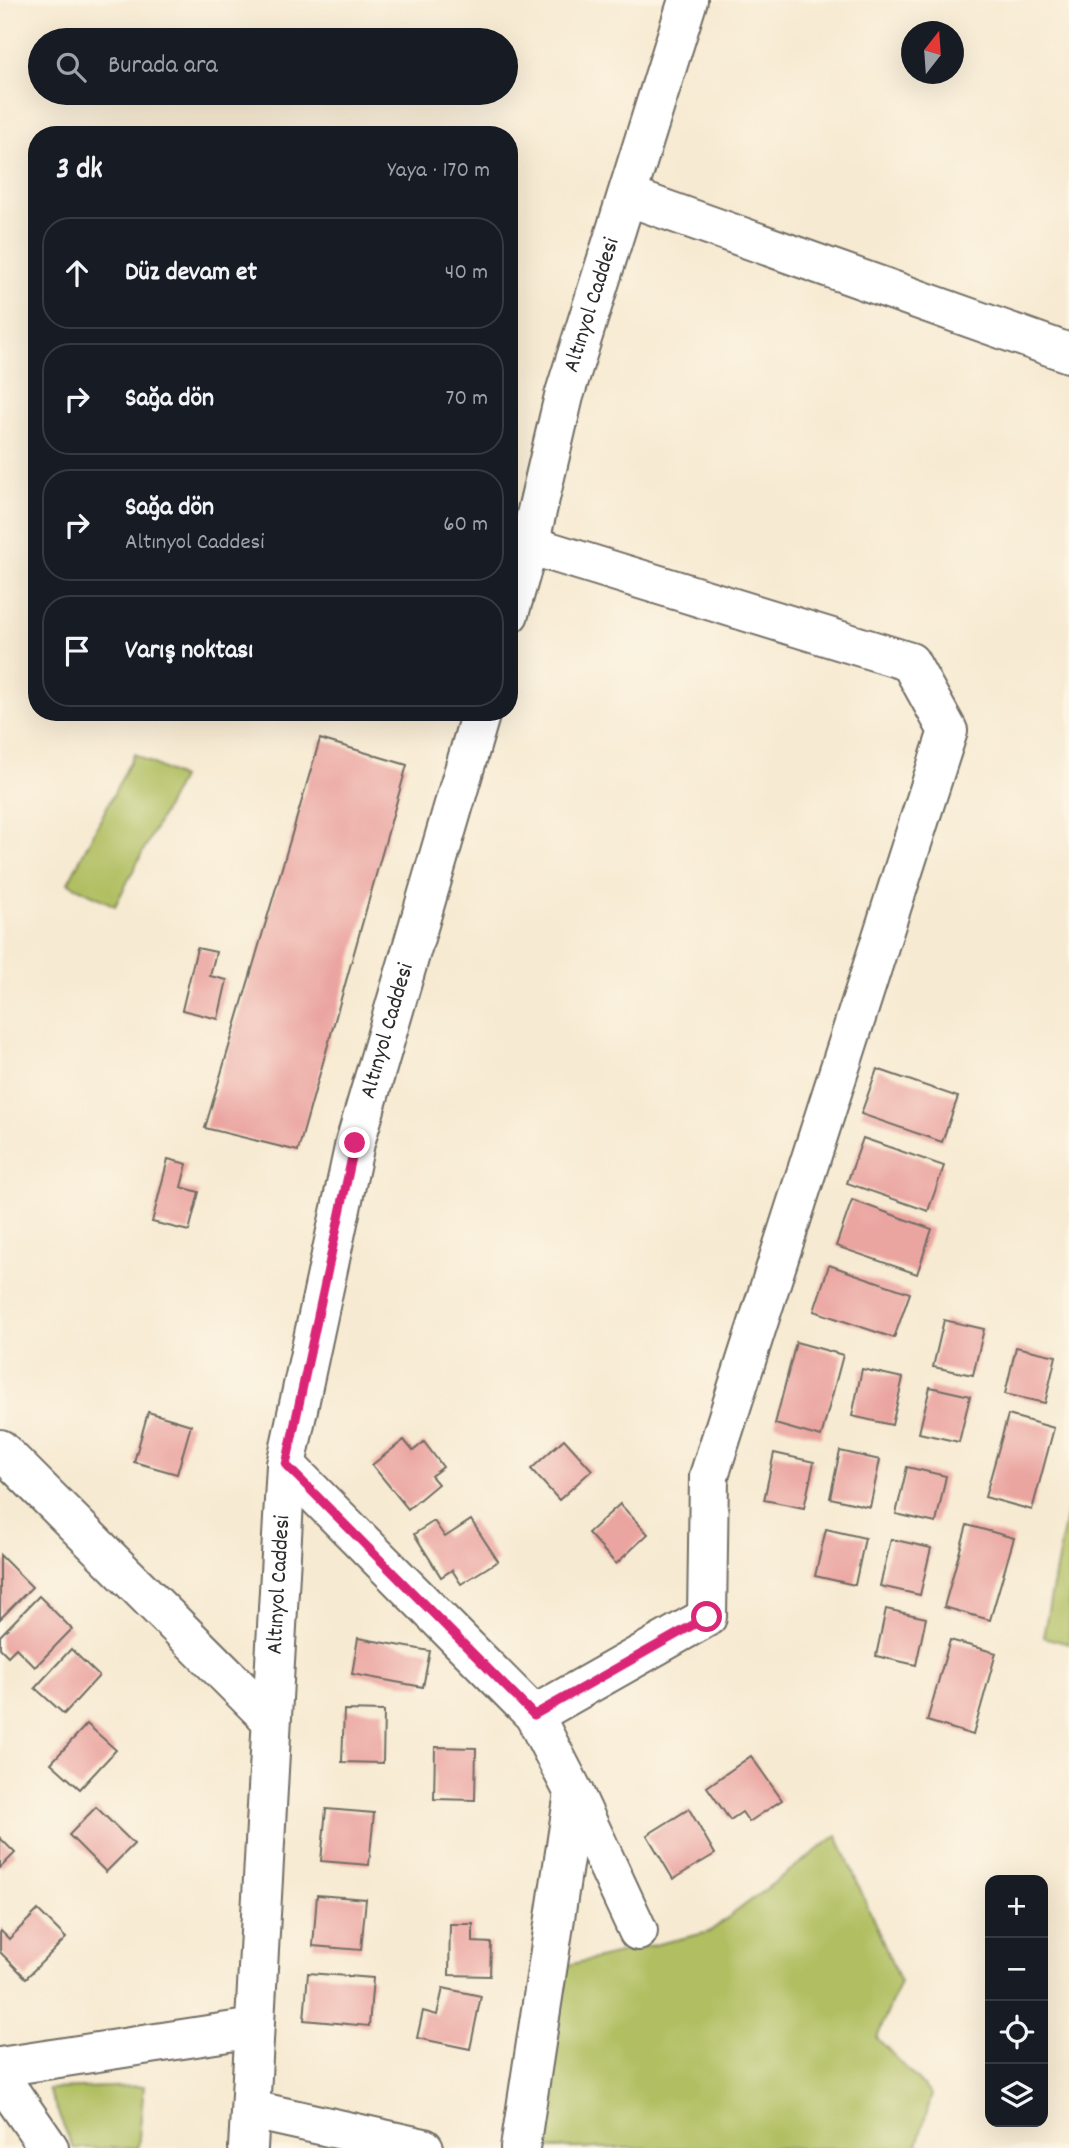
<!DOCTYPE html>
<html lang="tr">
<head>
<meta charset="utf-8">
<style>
  :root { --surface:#171b24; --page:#242831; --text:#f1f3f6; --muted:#9ea1a6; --line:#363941 }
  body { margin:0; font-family:Dekko,sans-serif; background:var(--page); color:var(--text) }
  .controls { position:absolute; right:21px; bottom:21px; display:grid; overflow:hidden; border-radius:14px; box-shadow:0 7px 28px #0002 }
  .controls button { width:63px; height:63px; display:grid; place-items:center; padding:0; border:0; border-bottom:2px solid var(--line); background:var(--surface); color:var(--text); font:35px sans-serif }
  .compass { position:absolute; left:901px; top:21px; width:63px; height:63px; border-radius:50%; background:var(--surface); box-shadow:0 7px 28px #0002; rotate:17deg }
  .stop { position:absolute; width:21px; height:21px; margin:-16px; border:5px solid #db2777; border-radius:50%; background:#fff }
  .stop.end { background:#db2777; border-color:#fff; box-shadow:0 2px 7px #0008 }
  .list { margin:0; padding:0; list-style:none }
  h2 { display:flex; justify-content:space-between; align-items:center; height:91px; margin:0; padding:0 28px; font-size:30px }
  h2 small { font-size:23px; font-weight:400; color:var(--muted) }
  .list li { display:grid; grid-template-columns:46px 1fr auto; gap:21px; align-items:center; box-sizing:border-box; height:112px; margin:0 14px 14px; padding:0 14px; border:2px solid var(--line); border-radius:28px }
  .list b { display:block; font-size:26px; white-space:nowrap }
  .list p { margin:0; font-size:23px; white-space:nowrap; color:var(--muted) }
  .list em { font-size:23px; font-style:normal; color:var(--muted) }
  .icon { flex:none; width:38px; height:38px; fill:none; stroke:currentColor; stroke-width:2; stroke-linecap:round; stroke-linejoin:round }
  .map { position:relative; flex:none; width:1069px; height:2148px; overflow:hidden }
  .search { position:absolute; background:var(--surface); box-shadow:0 7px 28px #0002; left:28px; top:28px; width:490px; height:77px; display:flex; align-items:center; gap:18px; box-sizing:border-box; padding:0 24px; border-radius:38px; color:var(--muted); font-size:26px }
  .panel { position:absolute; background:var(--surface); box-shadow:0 7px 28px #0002; left:28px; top:126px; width:490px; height:595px; border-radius:28px }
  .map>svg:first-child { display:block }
</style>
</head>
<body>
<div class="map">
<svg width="1069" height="2148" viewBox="0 0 1069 2148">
  <rect width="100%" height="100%" fill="#fcf5e5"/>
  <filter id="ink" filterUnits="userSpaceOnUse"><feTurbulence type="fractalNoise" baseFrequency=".0143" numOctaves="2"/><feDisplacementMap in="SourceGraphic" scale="14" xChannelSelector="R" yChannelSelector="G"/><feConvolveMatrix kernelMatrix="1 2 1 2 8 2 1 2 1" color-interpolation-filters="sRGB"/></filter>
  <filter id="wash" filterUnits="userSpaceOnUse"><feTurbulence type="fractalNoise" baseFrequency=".00686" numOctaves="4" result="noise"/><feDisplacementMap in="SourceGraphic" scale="28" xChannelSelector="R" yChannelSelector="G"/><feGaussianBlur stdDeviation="1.57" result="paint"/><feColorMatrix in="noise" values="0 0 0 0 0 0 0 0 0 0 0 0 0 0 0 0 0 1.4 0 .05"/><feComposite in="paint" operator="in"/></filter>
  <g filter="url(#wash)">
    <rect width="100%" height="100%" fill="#f7ead2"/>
    <g fill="#b1bf62" stroke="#6e7546" stroke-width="2">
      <path d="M134 754 181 778 115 906 68 883Z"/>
      <path d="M1069 1502V1644L1043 1637Z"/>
      <path d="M837 1835 900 1982 877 2038 932 2095 916 2148H539L568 1965 709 1932Z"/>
      <path d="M144 2086 138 2148H73L48 2089Z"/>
    </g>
    <g id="blocks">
      <g fill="#eba5a1">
        <path d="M320 739 407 765 298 1151 205 1128Z"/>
        <path d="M197 948 216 952 210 976 227 980 218 1019 182 1010Z"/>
        <path d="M877 1069 958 1097 942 1142 861 1114Z"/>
        <path d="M863 1138 944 1166 928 1211 847 1183Z"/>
        <path d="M168 1159 187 1164 181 1187 199 1192 189 1231 152 1222Z"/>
        <path d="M852 1200 932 1229 917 1274 836 1246Z"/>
        <path d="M829 1265 910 1293 894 1338 814 1311Z"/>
        <path d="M944 1320 984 1329 973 1375 933 1367Z"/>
        <path d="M796 1342 843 1355 821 1437 775 1424Z"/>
        <path d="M1016 1347 1056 1356 1045 1403 1005 1394Z"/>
        <path d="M862 1369 903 1378 892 1425 852 1416Z"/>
        <path d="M930 1387 970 1396 959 1442 919 1433Z"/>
        <path d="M148 1412 191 1425 177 1474 134 1462Z"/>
        <path d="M1008 1415 1054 1428 1032 1510 985 1497Z"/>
        <path d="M564 1439 592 1470 559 1500 531 1469Z"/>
        <path d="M404 1440 413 1451 424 1442 443 1467 431 1476 438 1484 408 1509 372 1465Z"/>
        <path d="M840 1451 880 1460 870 1507 830 1498Z"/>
        <path d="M774 1453 814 1462 804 1508 764 1500Z"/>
        <path d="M907 1467 946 1476 936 1523 896 1514Z"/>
        <path d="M620 1504 648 1534 616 1564 588 1533Z"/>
        <path d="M471 1520 498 1561 461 1584 452 1570 441 1577 414 1534 434 1521 445 1537Z"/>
        <path d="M967 1525 1014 1538 990 1620 944 1607Z"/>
        <path d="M826 1529 865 1538 855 1585 815 1576Z"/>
        <path d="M891 1539 931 1548 920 1595 880 1586Z"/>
        <path d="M0 1555 32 1587 0 1619Z"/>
        <path d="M39 1596 72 1629 35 1667 16 1648 8 1656 0 1648V1636Z"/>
        <path d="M886 1609 926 1618 916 1665 876 1656Z"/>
        <path d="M358 1638 430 1651 423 1687 352 1674Z"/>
        <path d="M950 1640 996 1653 973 1735 927 1721Z"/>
        <path d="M71 1649 99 1676 64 1714 35 1688Z"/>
        <path d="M344 1710 384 1711 383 1763 342 1762Z"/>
        <path d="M87 1724 116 1750 80 1789 51 1763Z"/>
        <path d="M435 1747 476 1748 475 1800 434 1799Z"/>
        <path d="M751 1756 782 1800 749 1822 742 1812 730 1820 707 1787Z"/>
        <path d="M96 1807 134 1844 106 1872 69 1835Z"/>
        <path d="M326 1809 374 1813 369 1865 321 1861Z"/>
        <path d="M689 1809 715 1854 673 1879 647 1835Z"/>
        <path d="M0 1838 15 1853 0 1868Z"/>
        <path d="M317 1895 366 1899 361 1950 313 1946Z"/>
        <path d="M38 1910 66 1938 26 1978 0 1952V1933L1 1931 9 1939Z"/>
        <path d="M450 1924H473V1942L491 1943 490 1976 449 1975Z"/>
        <path d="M308 1973 373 1978 369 2026 304 2020Z"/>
        <path d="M443 1988 481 1996 470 2049 417 2038 423 2011 437 2015Z"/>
      </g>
    </g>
  </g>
  <g filter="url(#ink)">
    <use href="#blocks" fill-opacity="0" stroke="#726e65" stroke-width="2"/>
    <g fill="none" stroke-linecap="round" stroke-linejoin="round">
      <g stroke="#726e65" stroke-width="42">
        <g id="minor">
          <path d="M627 196 1069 353"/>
          <path d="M529 545 910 662 948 731 709 1476 707 1617 534 1715"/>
          <path d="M0 1449 271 1720"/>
          <path d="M286 1465 534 1715 574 1793 638 1931"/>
          <path d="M0 2067 254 2028"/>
          <path d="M0 2077 49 2148"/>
          <path d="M252 2110 424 2148"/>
          <path d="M520 2148 574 1793"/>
        </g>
      </g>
      <g stroke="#726e65" stroke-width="42">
        <g id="major">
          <path id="s1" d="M509 614 529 545 564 396 688 0"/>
          <path id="s2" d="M248 2148 286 1465 355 1143 481 712"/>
        </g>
      </g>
      <use href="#minor" stroke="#fff" stroke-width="38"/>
      <use href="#major" stroke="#fff" stroke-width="38"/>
    </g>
  </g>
  <g fill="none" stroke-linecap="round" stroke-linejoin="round" filter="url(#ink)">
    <path stroke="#db2777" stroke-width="9" d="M355 1143 286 1465 534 1715 707 1617"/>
  </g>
  <g text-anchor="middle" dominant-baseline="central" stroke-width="6" stroke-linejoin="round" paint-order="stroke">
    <g font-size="23" fill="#2b2b2b" stroke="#fcf5e5">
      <text stroke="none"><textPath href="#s1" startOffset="320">Altınyol Caddesi</textPath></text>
      <text stroke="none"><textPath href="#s2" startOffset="1130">Altınyol Caddesi</textPath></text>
      <text stroke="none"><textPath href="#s2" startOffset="564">Altınyol Caddesi</textPath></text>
    </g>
  </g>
</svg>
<div class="controls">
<button>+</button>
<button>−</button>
<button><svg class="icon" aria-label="locate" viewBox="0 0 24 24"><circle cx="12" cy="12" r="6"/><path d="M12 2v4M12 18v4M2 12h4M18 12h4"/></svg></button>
<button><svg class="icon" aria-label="layers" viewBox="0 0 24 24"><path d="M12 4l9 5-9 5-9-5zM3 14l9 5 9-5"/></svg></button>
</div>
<svg class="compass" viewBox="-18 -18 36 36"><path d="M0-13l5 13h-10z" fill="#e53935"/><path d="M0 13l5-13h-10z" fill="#9ea1a6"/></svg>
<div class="stop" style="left:707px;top:1617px"></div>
<div class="stop end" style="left:355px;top:1143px"></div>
<div class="search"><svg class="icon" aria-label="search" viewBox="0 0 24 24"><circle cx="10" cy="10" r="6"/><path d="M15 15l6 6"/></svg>Burada ara</div>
<section class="panel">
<h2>3 dk<small>Yaya · 170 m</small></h2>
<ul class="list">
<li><svg class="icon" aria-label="ahead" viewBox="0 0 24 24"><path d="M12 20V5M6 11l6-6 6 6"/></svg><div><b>Düz devam et</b></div><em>40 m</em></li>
<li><svg class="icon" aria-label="right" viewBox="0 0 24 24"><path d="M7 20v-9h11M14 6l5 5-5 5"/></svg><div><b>Sağa dön</b></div><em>70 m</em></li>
<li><svg class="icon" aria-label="right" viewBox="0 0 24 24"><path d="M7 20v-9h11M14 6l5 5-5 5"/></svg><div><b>Sağa dön</b><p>Altınyol Caddesi</p></div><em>60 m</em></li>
<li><svg class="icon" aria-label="arrive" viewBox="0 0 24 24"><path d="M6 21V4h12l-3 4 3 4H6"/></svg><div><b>Varış noktası</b></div></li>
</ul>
</section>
</div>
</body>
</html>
